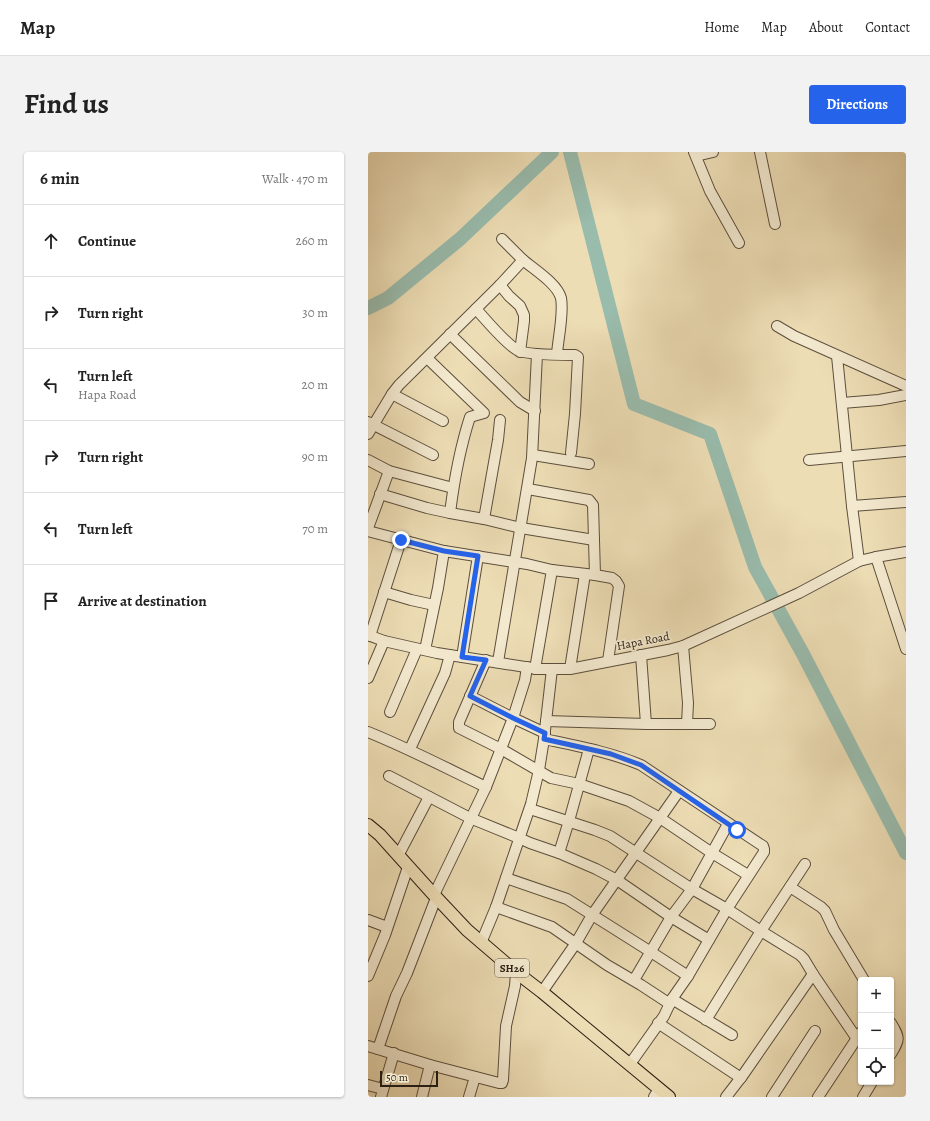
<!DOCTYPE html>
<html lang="en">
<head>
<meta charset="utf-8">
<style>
  :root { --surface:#fff; --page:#f2f2f2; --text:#222; --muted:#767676; --line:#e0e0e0; --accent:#2563eb }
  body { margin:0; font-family:Alegreya,serif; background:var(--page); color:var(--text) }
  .controls { position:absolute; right:12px; bottom:12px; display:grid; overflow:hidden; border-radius:4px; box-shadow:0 1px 3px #0004 }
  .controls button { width:36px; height:36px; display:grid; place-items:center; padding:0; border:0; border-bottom:1px solid var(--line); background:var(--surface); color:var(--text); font:20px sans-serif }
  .scale { position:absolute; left:12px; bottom:10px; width:58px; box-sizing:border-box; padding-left:4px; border:2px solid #2c2014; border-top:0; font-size:11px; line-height:14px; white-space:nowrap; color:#2c2014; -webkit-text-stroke:3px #f3e9cf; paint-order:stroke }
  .stop { position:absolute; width:12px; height:12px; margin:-9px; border:3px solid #2563eb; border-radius:50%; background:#fff }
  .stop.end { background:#2563eb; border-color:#fff; box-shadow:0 1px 4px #0008 }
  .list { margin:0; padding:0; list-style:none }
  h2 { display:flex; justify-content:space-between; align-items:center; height:52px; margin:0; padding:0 16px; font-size:17px }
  h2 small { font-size:13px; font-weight:400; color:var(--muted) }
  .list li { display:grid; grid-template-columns:26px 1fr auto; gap:12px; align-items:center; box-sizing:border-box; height:72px; padding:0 16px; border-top:1px solid var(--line) }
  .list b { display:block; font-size:15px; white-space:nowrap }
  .list p { margin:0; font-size:13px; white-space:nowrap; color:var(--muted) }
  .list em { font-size:13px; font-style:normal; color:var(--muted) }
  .icon { flex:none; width:22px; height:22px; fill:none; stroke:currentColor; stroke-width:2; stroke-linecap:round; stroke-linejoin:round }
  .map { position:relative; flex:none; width:538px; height:945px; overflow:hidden; border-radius:4px }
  header { display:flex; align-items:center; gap:24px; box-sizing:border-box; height:56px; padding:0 20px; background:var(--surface); border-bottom:1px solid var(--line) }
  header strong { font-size:19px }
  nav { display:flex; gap:22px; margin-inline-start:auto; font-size:14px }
  .intro { display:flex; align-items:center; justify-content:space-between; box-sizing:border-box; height:96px; padding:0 24px }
  h1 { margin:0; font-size:28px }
  .button { padding:10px 18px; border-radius:4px; background:var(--accent); color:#fff; font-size:14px; font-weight:700 }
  main { display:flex; gap:24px; padding:0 24px }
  aside { flex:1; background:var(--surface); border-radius:4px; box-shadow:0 1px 3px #0004 }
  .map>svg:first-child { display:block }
</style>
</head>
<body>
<header>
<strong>Map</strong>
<nav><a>Home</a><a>Map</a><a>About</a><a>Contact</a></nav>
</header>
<div class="intro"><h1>Find us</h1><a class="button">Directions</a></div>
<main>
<aside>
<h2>6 min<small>Walk · 470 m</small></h2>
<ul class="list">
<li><svg class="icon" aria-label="ahead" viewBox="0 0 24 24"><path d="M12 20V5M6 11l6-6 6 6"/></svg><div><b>Continue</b></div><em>260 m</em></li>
<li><svg class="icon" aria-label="right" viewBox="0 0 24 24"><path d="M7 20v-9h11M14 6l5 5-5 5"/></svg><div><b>Turn right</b></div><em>30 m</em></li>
<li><svg class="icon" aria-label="left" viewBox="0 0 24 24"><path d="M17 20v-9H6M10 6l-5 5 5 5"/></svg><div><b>Turn left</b><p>Hapa Road</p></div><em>20 m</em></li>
<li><svg class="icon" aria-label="right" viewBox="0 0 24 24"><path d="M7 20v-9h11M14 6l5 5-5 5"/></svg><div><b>Turn right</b></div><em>90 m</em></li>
<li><svg class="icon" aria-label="left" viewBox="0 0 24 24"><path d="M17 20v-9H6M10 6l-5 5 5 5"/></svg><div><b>Turn left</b></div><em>70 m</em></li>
<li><svg class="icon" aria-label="arrive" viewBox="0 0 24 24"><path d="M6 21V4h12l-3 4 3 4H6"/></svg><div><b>Arrive at destination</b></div></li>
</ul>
</aside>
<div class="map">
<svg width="538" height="945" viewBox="0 0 538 945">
  <rect width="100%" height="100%" fill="#edddb5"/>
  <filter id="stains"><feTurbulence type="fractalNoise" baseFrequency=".005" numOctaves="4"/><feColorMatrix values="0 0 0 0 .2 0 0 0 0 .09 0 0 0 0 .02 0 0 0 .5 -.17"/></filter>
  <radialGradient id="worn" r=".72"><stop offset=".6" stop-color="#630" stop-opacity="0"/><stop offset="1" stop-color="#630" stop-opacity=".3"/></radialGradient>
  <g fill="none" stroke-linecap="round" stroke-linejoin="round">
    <g stroke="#99bcad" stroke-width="14">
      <path d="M202 0 266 252 342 282 387 415 435 502 538 701"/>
      <path d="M0 156 20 146 92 87 184 0"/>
    </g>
    <g stroke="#5c4f3c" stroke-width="12">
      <g id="minor">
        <path d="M326 0 342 39 371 91"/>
        <path d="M392 0 407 72"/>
        <path d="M328 4 345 0"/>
        <path d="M134 87C141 94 147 100 154 107 165 117 189 131 193 146 196 161 190 187 189 202"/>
        <path d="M132 133 141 144 152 154 156 163V169L152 200"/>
        <path d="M108 157C119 169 136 190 149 198 157 203 196 203 207 203L210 205 207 262 203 301"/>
        <path d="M409 174 426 184 538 234"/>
        <path d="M82 182 152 250 167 259"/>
        <path d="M469 204 484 354 491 409"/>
        <path d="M59 206 116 261 102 265C92 296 86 329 82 361"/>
        <path d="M24 242 75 269"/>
        <path d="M474 251 511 248 538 243"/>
        <path d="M0 270 65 303"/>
        <path d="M0 282 24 242 31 233 132 133 155 108"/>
        <path d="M165 303 221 312"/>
        <path d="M0 308 21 319 85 336"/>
        <path d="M441 308 538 299"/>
        <path d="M160 337 221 348 225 353 227 423"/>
        <path d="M12 342 59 356 82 361 116 367 153 376 226 388"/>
        <path d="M484 354 538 350"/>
        <path d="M116 367 130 288 132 268"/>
        <path d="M0 376 21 319"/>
        <path d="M0 379 76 399 159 412 184 418 227 423 244 426 248 429 251 434 240 509"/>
        <path d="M508 405 538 497"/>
        <path d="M16 440 43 448 66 453"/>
        <path d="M0 483 16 489 69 501 170 517H202L300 498 315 494 431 441 491 409 508 405 538 400"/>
        <path d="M2 484 33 388"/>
        <path d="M315 494 320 551 319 572"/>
        <path d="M57 498 70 436 76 399"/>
        <path d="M273 503 278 572"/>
        <path d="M94 505 110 404"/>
        <path d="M118 508 91 570V576L133 597 183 626 211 632 261 649 292 666 344 701 380 723"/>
        <path d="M130 510 164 306 169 202"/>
        <path d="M167 517 184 418"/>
        <path d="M202 517 217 422"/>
        <path d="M0 526 16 489"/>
        <path d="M102 544 145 566 177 581"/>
        <path d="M22 560 49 497"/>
        <path d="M178 569 278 572H342"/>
        <path d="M0 580C40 596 78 616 118 635"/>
        <path d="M176 587C209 594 242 600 273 613L395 694 396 697V700L359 757 320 824 304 847 296 864 262 912"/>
        <path d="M42 597 77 521 82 503"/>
        <path d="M21 624 102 666 151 686 162 691 191 701 228 717 249 728 303 765 341 788"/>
        <path d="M162 657 227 678 242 684 324 737 359 757 393 779 432 803 436 807 445 822 489 887"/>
        <path d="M191 701 201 669 221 597"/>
        <path d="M30 704 61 645"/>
        <path d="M138 726 199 747 283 800 320 824"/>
        <path d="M422 735 453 755 457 759 466 778 496 828"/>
        <path d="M66 743 118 635 145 566 157 528 159 515"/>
        <path d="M128 755 184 775 239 813 273 833 302 852"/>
        <path d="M0 768 19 775"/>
        <path d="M113 791 128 755 163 652 171 618 176 587 184 517"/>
        <path d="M0 824 17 783 40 715"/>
        <path d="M266 828 303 765 324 737 360 672"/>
        <path d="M174 840 208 791 224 763 311 639"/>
        <path d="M304 847 364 883"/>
        <path d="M338 868 393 779 437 712"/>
        <path d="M290 871 373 926"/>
        <path d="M523 871C532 886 532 887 523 902"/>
        <path d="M0 894 62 913 131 931H134L135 928 138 874 147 834 148 820"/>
        <path d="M10 897 28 844 39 821 68 746"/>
        <path d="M0 933 15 937"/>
        <path d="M13 945 26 901"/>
        <path d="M54 945 62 913"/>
        <path d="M101 945 107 925"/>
        <path d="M286 945 291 937"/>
        <path d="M358 945 375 923 445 822"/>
        <path d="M404 945 447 879"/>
        <path d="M450 945 493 880"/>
        <path d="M495 945 504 930"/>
      </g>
    </g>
    <g stroke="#2c2014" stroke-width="14">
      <path id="major" d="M0 673 12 683 66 743 99 778 148 820 174 840 301 945"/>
    </g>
    <use href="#minor" stroke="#f3e9cf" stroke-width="10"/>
    <use href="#major" stroke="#edddb5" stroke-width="12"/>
  </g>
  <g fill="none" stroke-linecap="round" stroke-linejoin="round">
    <path stroke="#2563eb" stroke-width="5" d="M33 388 76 399 110 404 94 505 118 508 102 544 145 566 177 581 176 587 243 602 273 613 369 678"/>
  </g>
  <g text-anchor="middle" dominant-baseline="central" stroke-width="3.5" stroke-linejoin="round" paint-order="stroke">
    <rect fill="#f3e9cf" stroke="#685c4c" stroke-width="1" x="127" y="807" width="34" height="18" rx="3"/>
    <g font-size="11" font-weight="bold" fill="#2c2014">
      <text x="144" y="816">SH26</text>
    </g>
    <g font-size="12" fill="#2c2014" stroke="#f3e9cf">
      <text transform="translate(275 489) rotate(-11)">Hapa Road</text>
    </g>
  </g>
  <rect width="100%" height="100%" filter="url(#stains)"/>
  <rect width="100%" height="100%" fill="url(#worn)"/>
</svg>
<div class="controls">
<button>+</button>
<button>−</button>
<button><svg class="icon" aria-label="locate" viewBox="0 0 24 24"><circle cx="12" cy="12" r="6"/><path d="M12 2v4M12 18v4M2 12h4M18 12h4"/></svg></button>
</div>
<div class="scale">50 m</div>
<div class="stop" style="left:369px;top:678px"></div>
<div class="stop end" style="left:33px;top:388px"></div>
</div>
</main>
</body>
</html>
